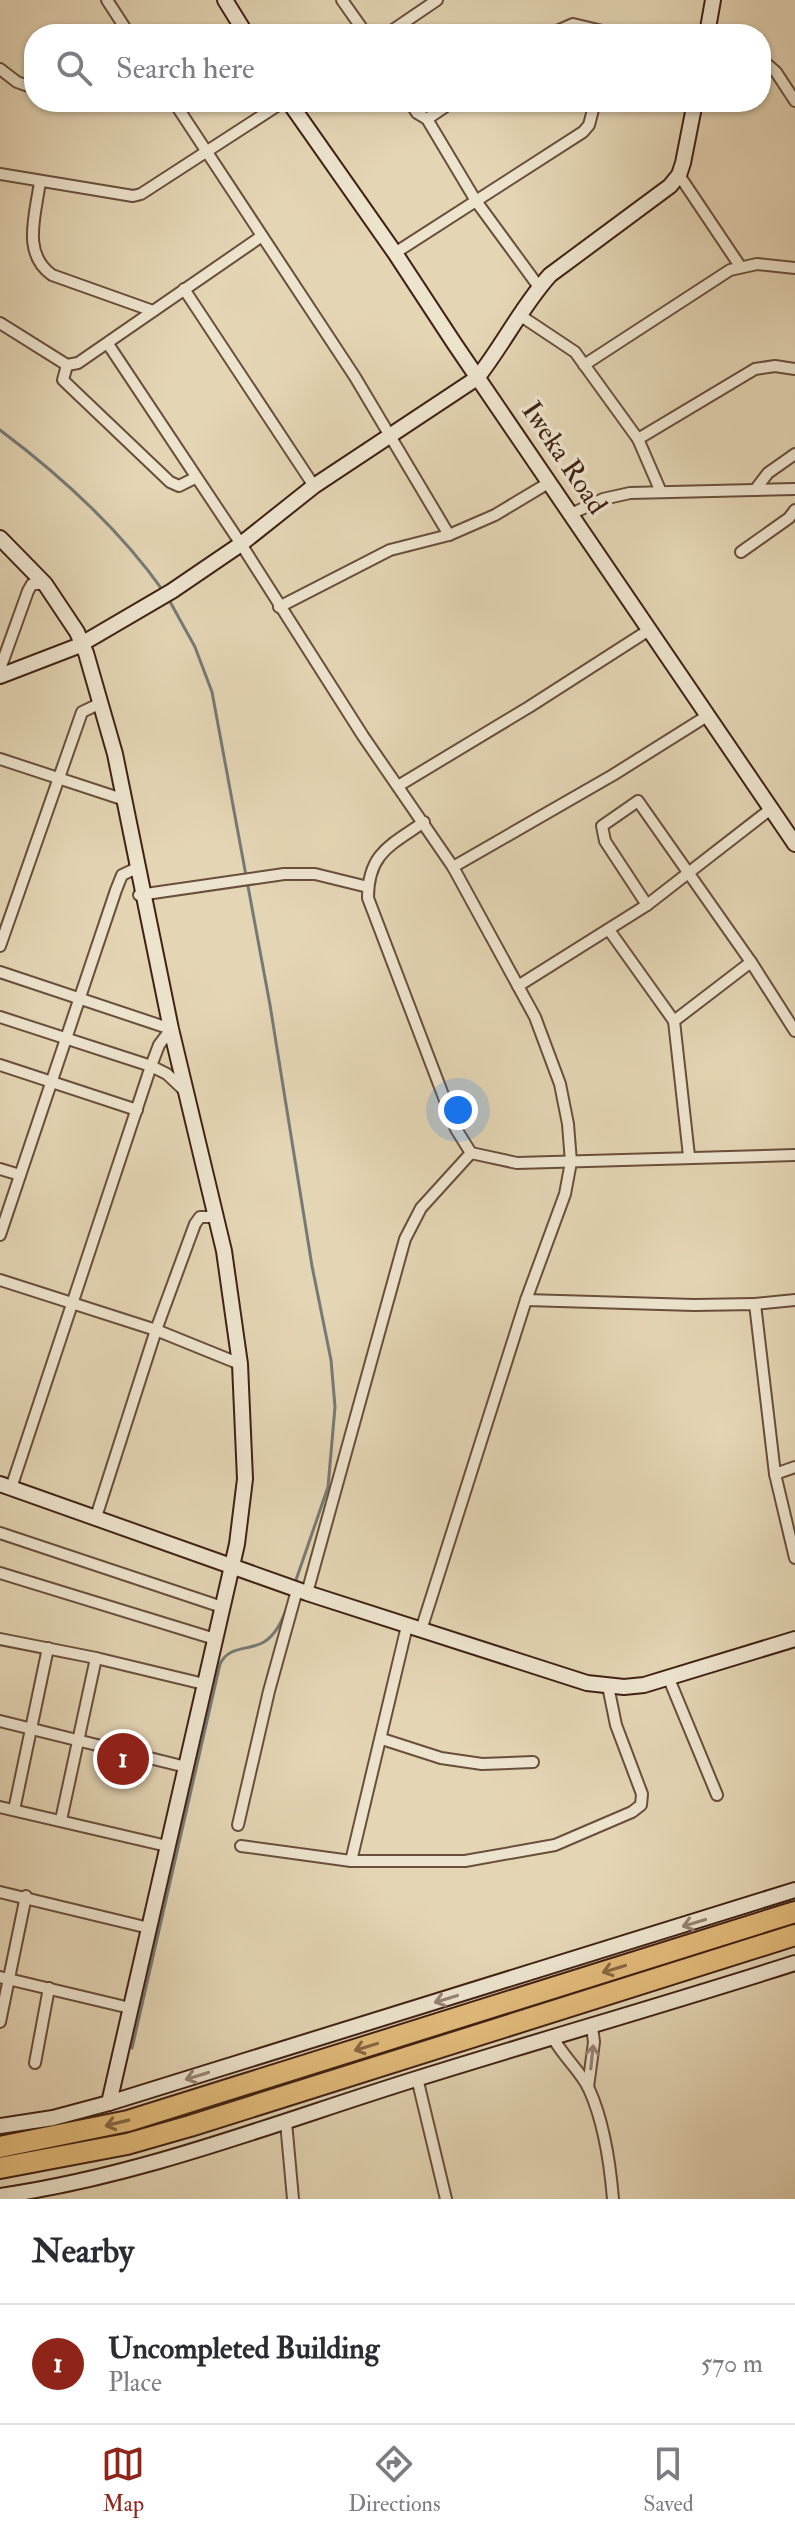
<!DOCTYPE html>
<html lang="en">
<head>
<meta charset="utf-8">
<style>
  :root { --surface:#fff; --page:#f7f7f7; --text:#2b2b33; --muted:#7c7c81; --line:#e1e1e2; --accent:#8f2418 }
  body { margin:0; font-family:"IM FELL Double Pica",serif; background:var(--page); color:var(--text) }
  .you { position:absolute; left:458px; top:1110px; width:28px; height:28px; margin:-20px; border:6px solid #fff; border-radius:50%; background:#1a73e8; box-shadow:0 0 0 12px #1a73e833 }
  .badge { display:grid; place-items:center; width:52px; height:52px; border-radius:50%; background:var(--accent); color:#fff; font-size:26px; font-weight:700 }
  .pin { position:absolute; translate:-50% -50%; border:4px solid #fff; box-shadow:0 2px 8px #0006 }
  .list { margin:0; padding:0; list-style:none }
  h2 { display:flex; justify-content:space-between; align-items:center; height:104px; margin:0; padding:0 32px; font-size:34px }
  h2 small { font-size:26px; font-weight:400; color:var(--muted) }
  .list li { display:grid; grid-template-columns:52px 1fr auto; gap:24px; align-items:center; box-sizing:border-box; height:120px; padding:0 32px; border-top:2px solid var(--line) }
  .list b { display:block; font-size:30px; white-space:nowrap }
  .list p { margin:0; font-size:26px; white-space:nowrap; color:var(--muted) }
  .list em { font-size:26px; font-style:normal; color:var(--muted) }
  .icon { flex:none; width:44px; height:44px; fill:none; stroke:currentColor; stroke-width:2; stroke-linecap:round; stroke-linejoin:round }
  .map { position:relative; flex:none; width:795px; height:2199px; overflow:hidden }
  .search { position:absolute; background:var(--surface); box-shadow:0 2px 6px #0004; left:24px; right:24px; top:24px; height:88px; display:flex; align-items:center; gap:20px; box-sizing:border-box; padding:0 28px; border-radius:32px; color:var(--muted); font-size:30px }
  .sheet { height:224px; background:var(--surface) }
  nav { display:flex; justify-content:space-around; align-items:center; box-sizing:border-box; height:112px; border-top:2px solid var(--line); background:var(--surface); font-size:22px; color:var(--muted) }
  nav a { display:grid; justify-items:center; gap:4px }
  nav .on { color:var(--accent) }
  .map>svg:first-child { display:block }
</style>
</head>
<body>
<div class="map">
<svg width="795" height="2199" viewBox="0 0 795 2199">
  <rect width="100%" height="100%" fill="#e4d5b4"/>
  <filter id="stains"><feTurbulence type="fractalNoise" baseFrequency=".0025" numOctaves="4"/><feColorMatrix values="0 0 0 0 .2 0 0 0 0 .09 0 0 0 0 .02 0 0 0 .5 -.17"/></filter>
  <radialGradient id="worn" r=".72"><stop offset=".6" stop-color="#630" stop-opacity="0"/><stop offset="1" stop-color="#630" stop-opacity=".3"/></radialGradient>
  <g fill="none" stroke-linecap="round" stroke-linejoin="round">
    <g stroke="#767a76" stroke-width="3">
      <path d="M0 430C60 475 121 531 164 592"/>
      <path d="M168 598 195 647 212 692 270 1005 312 1266 331 1360 335 1407 328 1487 296 1580"/>
      <path d="M132 2048 220 1664C229 1645 249 1651 264 1642 277 1634 284 1617 288 1604"/>
    </g>
    <g stroke="#694e3b" stroke-width="14">
      <g id="street">
        <path d="M107 0 129 34"/>
        <path d="M342 0 366 34"/>
        <path d="M387 34 437 0"/>
        <path d="M550 34 573 24 615 34"/>
        <path d="M614 34 626 31 641 34"/>
        <path d="M761 59 776 72 795 101"/>
        <path d="M0 69 17 82 34 88"/>
        <path d="M174 102 355 377 449 535"/>
        <path d="M410 102 417 113 427 119 476 201 539 287"/>
        <path d="M427 119 452 102"/>
        <path d="M0 174 133 196 141 194 283 102"/>
        <path d="M679 175 740 266"/>
        <path d="M40 181C36 214 21 253 52 275L153 311"/>
        <path d="M395 253 583 132 589 125 595 102"/>
        <path d="M184 289 314 486"/>
        <path d="M521 316 575 352 638 439 661 492"/>
        <path d="M0 323 67 365 78 363 262 236"/>
        <path d="M108 344 241 544 363 736 453 867 535 1017 560 1084 568 1124 571 1162 565 1194 526 1300 421 1630"/>
        <path d="M67 365 63 380 170 482 179 486 195 478"/>
        <path d="M584 365 730 270 757 264 795 268"/>
        <path d="M638 439 755 369 775 366 795 369"/>
        <path d="M755 490 768 473 795 454"/>
        <path d="M571 514 603 499 630 493 795 489"/>
        <path d="M741 552 789 518 795 510"/>
        <path d="M279 607 390 550 449 535 495 515 550 482"/>
        <path d="M0 669 28 591 32 584H45"/>
        <path d="M0 759 125 800"/>
        <path d="M398 786 529 707 649 630"/>
        <path d="M424 822C391 845 368 853 368 898L456 1129 471 1153 517 1163 795 1155"/>
        <path d="M453 867 613 775 707 716"/>
        <path d="M139 895 284 874H315L368 887"/>
        <path d="M647 905 605 841 602 826 638 801 751 962 795 1031"/>
        <path d="M609 930 674 1021"/>
        <path d="M0 946 82 712 101 703"/>
        <path d="M0 972 171 1029 159 1045 151 1066 11 1488"/>
        <path d="M518 986 647 905 772 808"/>
        <path d="M0 1017 151 1066 167 1074 186 1092"/>
        <path d="M0 1065 137 1110"/>
        <path d="M689 1156 674 1021 751 962"/>
        <path d="M0 1169 20 1175"/>
        <path d="M0 1235 116 890 122 875 139 867"/>
        <path d="M0 1280 156 1330 240 1364"/>
        <path d="M526 1300 694 1305 755 1304 775 1474 795 1558"/>
        <path d="M755 1304 795 1300"/>
        <path d="M775 1474 795 1467"/>
        <path d="M96 1517 156 1330 195 1224 200 1217H215"/>
        <path d="M0 1533 222 1607"/>
        <path d="M0 1573 215 1639"/>
        <path d="M307 1593 405 1239 421 1208 471 1153"/>
        <path d="M0 1639 96 1658 204 1684"/>
        <path d="M669 1679 717 1795"/>
        <path d="M0 1721 186 1767"/>
        <path d="M382 1739 441 1758 482 1764 533 1762"/>
        <path d="M0 1807 167 1846"/>
        <path d="M14 1810 48 1648"/>
        <path d="M61 1820 96 1658"/>
        <path d="M238 1825 269 1691 297 1590"/>
        <path d="M241 1846 351 1861H465L555 1845 632 1812 641 1805 642 1794 616 1725 608 1686"/>
        <path d="M351 1861 407 1626"/>
        <path d="M0 1892 149 1928"/>
        <path d="M0 1977 130 2008"/>
        <path d="M0 2022 26 1896"/>
        <path d="M553 2038C563 2056 582 2073 589 2089 604 2122 610 2163 613 2199"/>
        <path d="M35 2063 49 1988"/>
        <path d="M417 2078 446 2199"/>
        <path d="M588 2087 594 2042 592 2027"/>
        <path d="M286 2122 293 2199"/>
      </g>
    </g>
    <g stroke="#402113" stroke-width="18">
      <g id="secondary">
        <path d="M225 0 246 34"/>
        <path d="M707 34 713 0"/>
        <path d="M289 102 395 253 454 343 795 844"/>
        <path d="M0 538 45 584 77 632 86 653 115 754 171 1029 224 1251 240 1364 245 1479 237 1544 109 2103"/>
        <path d="M0 676 78 646 172 591 241 544 314 486 477 378C503 345 522 306 550 275L670 186 679 175 683 163 695 102"/>
        <path d="M0 1484 307 1593 587 1683 624 1687 644 1685 795 1639"/>
        <path d="M0 2126 53 2118 109 2103 795 1890"/>
        <path d="M0 2196C145 2175 280 2121 419 2078 544 2039 670 2003 795 1963"/>
      </g>
    </g>
    <g stroke="#402113" stroke-width="24">
      <g id="highway">
        <path d="M0 2147 128 2121 795 1912"/>
        <path d="M0 2168 127 2144 190 2126 795 1935"/>
      </g>
    </g>
    <use href="#street" stroke="#ede4ce" stroke-width="10"/>
    <use href="#secondary" stroke="#ede4ce" stroke-width="14"/>
    <use href="#highway" stroke="#e2ba7a" stroke-width="20"/>
  </g>
  <defs><path id="oneway-shaft" d="M-6 0H5M1.5-3L5.5 0L1.5 3" fill="none" stroke-width="1.6" stroke-linecap="round" stroke-linejoin="round" transform="scale(2)"/></defs>
  <g stroke="#968270">
    <use href="#oneway-shaft" transform="translate(694 1923) rotate(163)"/>
    <use href="#oneway-shaft" transform="translate(446 1999) rotate(163)"/>
    <use href="#oneway-shaft" transform="translate(592 2057) rotate(-84)"/>
    <use href="#oneway-shaft" transform="translate(197 2076) rotate(163)"/>
  </g>
  <g stroke="#896641">
    <use href="#oneway-shaft" transform="translate(614 1969) rotate(163)"/>
    <use href="#oneway-shaft" transform="translate(366 2047) rotate(163)"/>
    <use href="#oneway-shaft" transform="translate(117 2123) rotate(166)"/>
  </g>
  <g text-anchor="middle" dominant-baseline="central" stroke-width="7" stroke-linejoin="round" paint-order="stroke">
    <g font-size="28" fill="#402113" stroke="#ede4ce">
      <text transform="translate(564 458) rotate(56)">Iweka Road</text>
    </g>
  </g>
  <rect width="100%" height="100%" filter="url(#stains)"/>
  <rect width="100%" height="100%" fill="url(#worn)"/>
</svg>
<div class="you"></div>
<div class="pin badge" style="left:123px;top:1759px">1</div>
<div class="search"><svg class="icon" aria-label="search" viewBox="0 0 24 24"><circle cx="10" cy="10" r="6"/><path d="M15 15l6 6"/></svg>Search here</div>
</div>
<section class="sheet">
<h2>Nearby<small></small></h2>
<ul class="list">
<li><span class="badge">1</span><div><b>Uncompleted Building</b><p>Place</p></div><em>570 m</em></li>
</ul>
</section>
<nav>
<a class="on"><svg class="icon" aria-label="map" viewBox="0 0 24 24"><path d="M3 6l6-2 6 2 6-2v14l-6 2-6-2-6 2zM9 4v14M15 6v14"/></svg>Map</a>
<a><svg class="icon" aria-label="directions" viewBox="0 0 24 24"><path d="M12 3l9 9-9 9-9-9zM9 14v-3h6M13 9l2 2-2 2"/></svg>Directions</a>
<a><svg class="icon" aria-label="saved" viewBox="0 0 24 24"><path d="M7 4h10v16l-5-4-5 4z"/></svg>Saved</a>
</nav>
</body>
</html>
